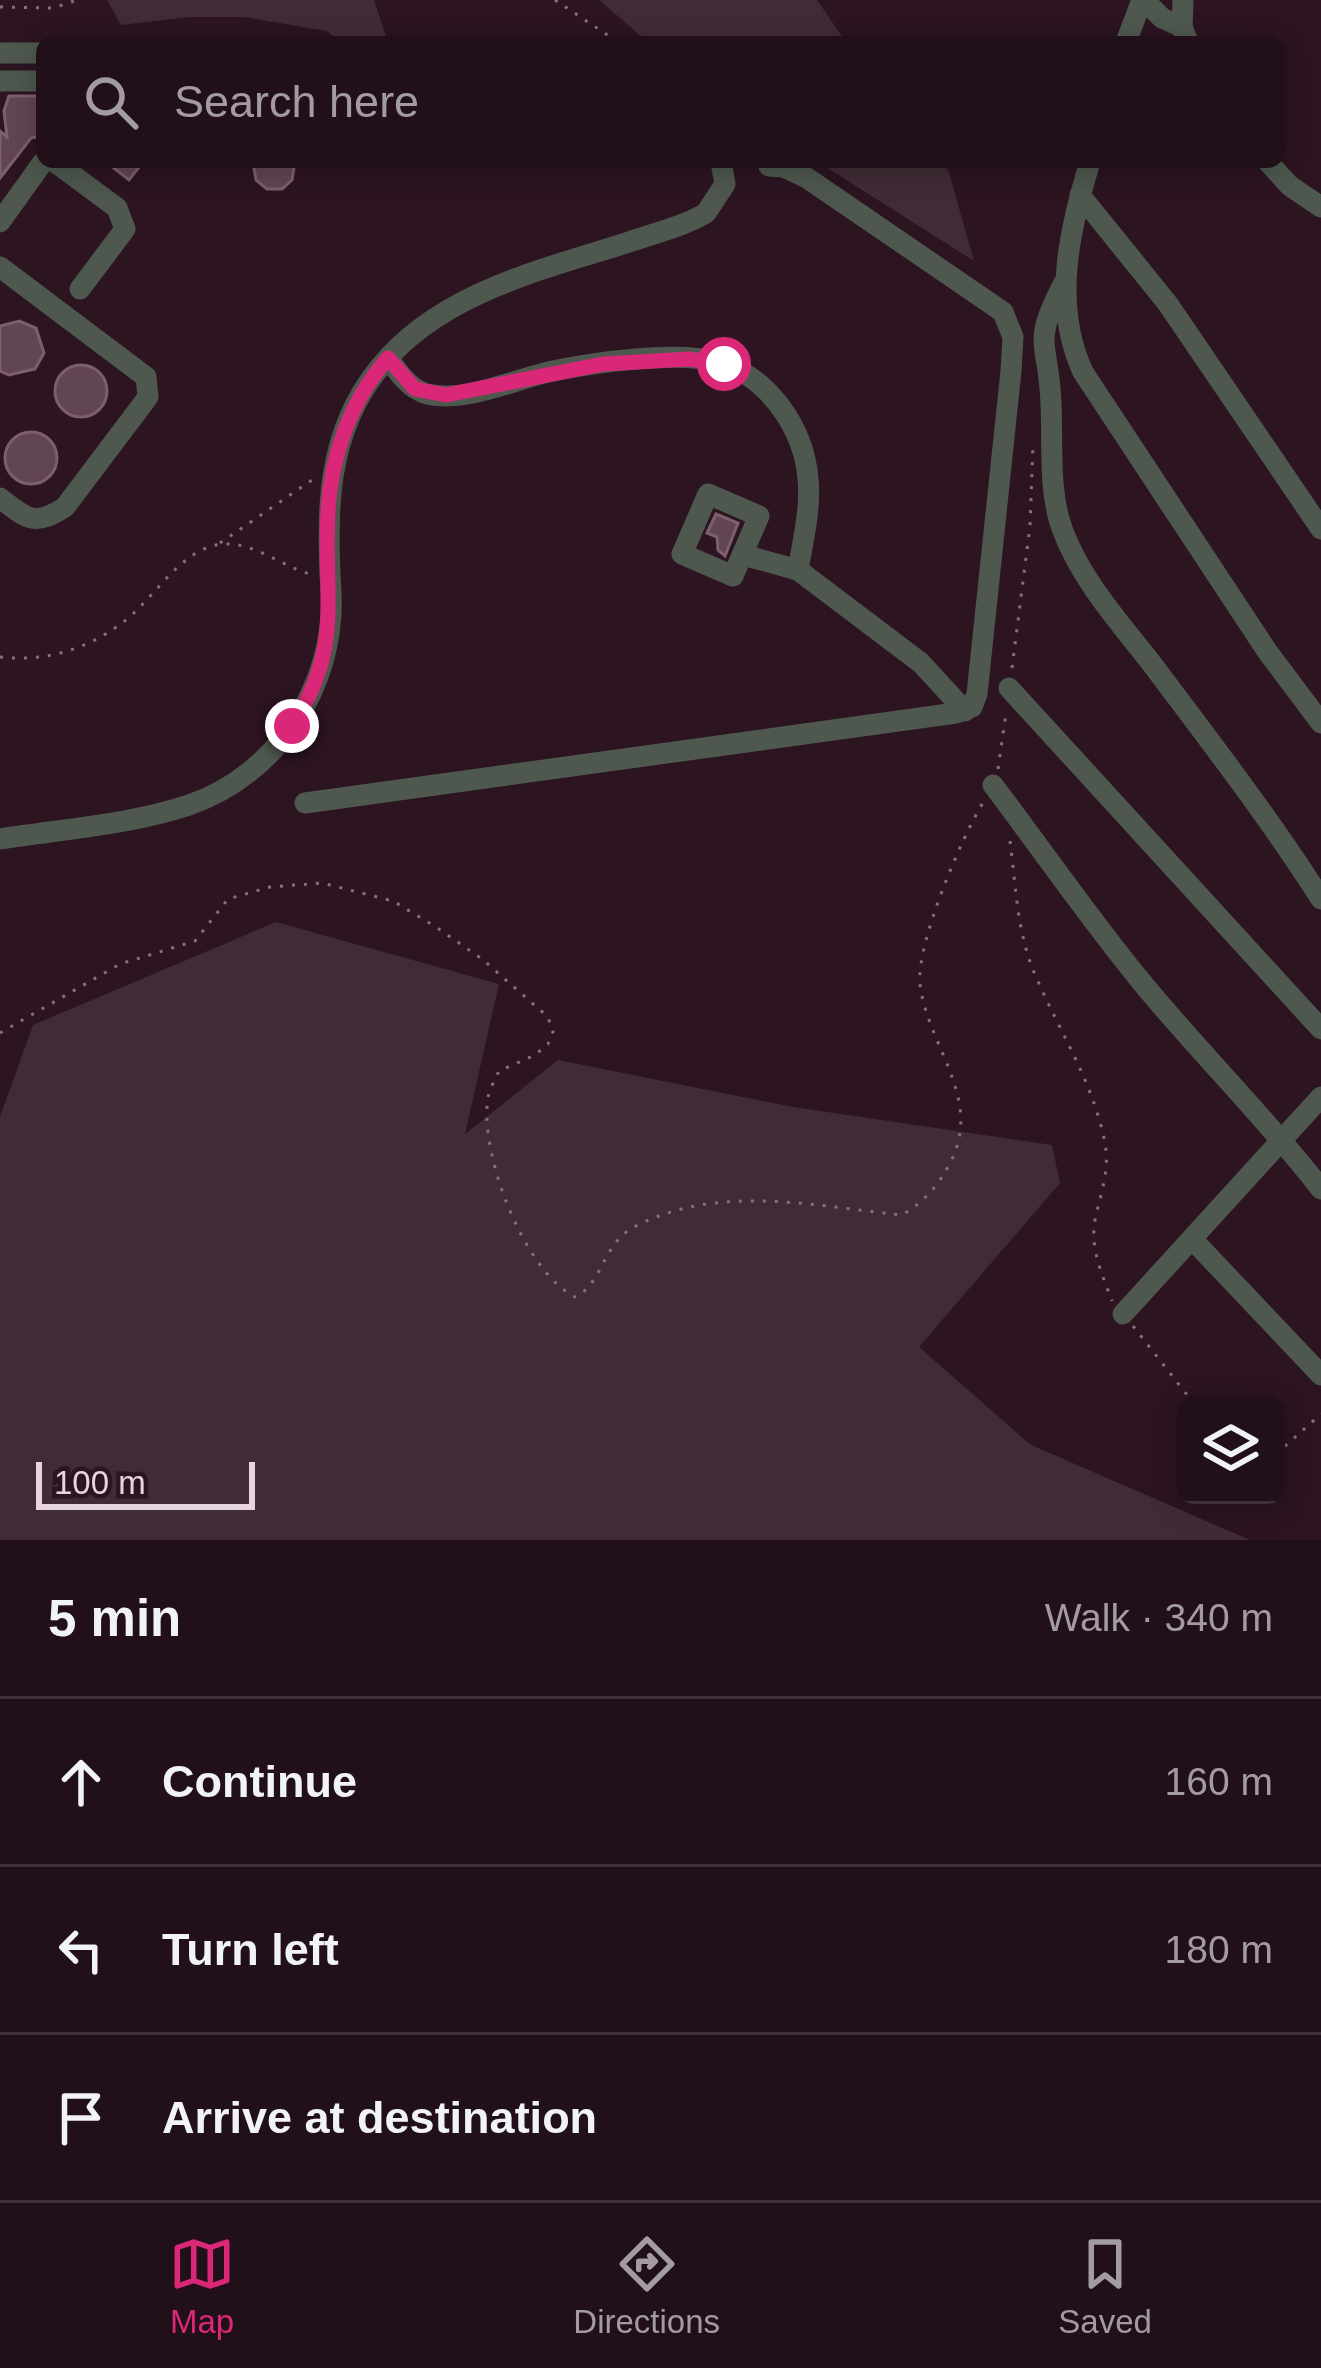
<!DOCTYPE html>
<html lang="en">
<head>
<meta charset="utf-8">
<style>
  :root { --surface:#210f19; --page:#2d1d26; --text:#f1f3f6; --muted:#a29ca2; --line:#3e2f38; --accent:#db2777 }
  body { margin:0; font-family:Helvetica,sans-serif; background:var(--page); color:var(--text) }
  .controls { position:absolute; right:36px; bottom:36px; display:grid; overflow:hidden; border-radius:18px; box-shadow:0 6px 30px #0003 }
  .controls button { width:108px; height:108px; display:grid; place-items:center; padding:0; border:0; border-bottom:3px solid var(--line); background:var(--surface); color:var(--text); font:60px sans-serif }
  .scale { position:absolute; left:36px; bottom:30px; width:219px; box-sizing:border-box; padding-left:12px; border:6px solid #e7d5de; border-top:0; font-size:33px; line-height:42px; white-space:nowrap; color:#e7d5de; -webkit-text-stroke:9px #2c1421; paint-order:stroke }
  .stop { position:absolute; width:36px; height:36px; margin:-27px; border:9px solid #db2777; border-radius:50%; background:#fff }
  .stop.end { background:#db2777; border-color:#fff; box-shadow:0 3px 12px #0008 }
  .list { margin:0; padding:0; list-style:none }
  h2 { display:flex; justify-content:space-between; align-items:center; height:156px; margin:0; padding:0 48px; font-size:51px }
  h2 small { font-size:39px; font-weight:400; color:var(--muted) }
  .list li { display:grid; grid-template-columns:78px 1fr auto; gap:36px; align-items:center; box-sizing:border-box; height:168px; padding:0 48px; border-top:3px solid var(--line) }
  .list b { display:block; font-size:45px; white-space:nowrap }
  .list em { font-size:39px; font-style:normal; color:var(--muted) }
  .icon { flex:none; width:66px; height:66px; fill:none; stroke:currentColor; stroke-width:2; stroke-linecap:round; stroke-linejoin:round }
  .map { position:relative; flex:none; width:1321px; height:1540px; overflow:hidden }
  .search { position:absolute; background:var(--surface); box-shadow:0 6px 30px #0003; left:36px; right:36px; top:36px; height:132px; display:flex; align-items:center; gap:30px; box-sizing:border-box; padding:0 42px; border-radius:18px; color:var(--muted); font-size:45px }
  .sheet { height:660px; background:var(--surface) }
  nav { display:flex; justify-content:space-around; align-items:center; box-sizing:border-box; height:168px; border-top:3px solid var(--line); background:var(--surface); font-size:33px; color:var(--muted) }
  nav a { display:grid; justify-items:center; gap:6px }
  nav .on { color:var(--accent) }
  .map>svg:first-child { display:block }
</style>
</head>
<body>
<div class="map">
<svg width="1321" height="1540" viewBox="0 0 1321 1540">
  <rect width="100%" height="100%" fill="#2c1421"/>
  <g fill="#402c36">
    <path d="M107 0H374L388 42H341L327 31 244 17H190L121 25Z"/>
    <path d="M599 0H817L846 42H648Z"/>
    <path d="M818 162H932L948 169 974 261Z"/>
    <path d="M276 922 499 984 465 1134 558 1060 793 1107 1052 1145 1060 1183 919 1347 1031 1445 1250 1540H0V1117L33 1025Z"/>
  </g>
  <g fill="#614553" stroke="#7c5e6d" stroke-width="3">
    <path d="M9 96H42V136L31 138 0 178V131L7 137 4 111Z"/>
    <path d="M106 162H143L129 180Z"/>
    <path d="M253 162H295L292 180 282 189H267L256 180Z"/>
    <path d="M19 321 36 328 44 353 35 369 9 375 0 371V326Z"/>
    <circle cx="81" cy="391" r="26"/>
    <circle cx="31" cy="458" r="26"/>
    <path d="M716 514 738 523 725 556 718 550 717 537 707 533Z"/>
  </g>
  <g fill="none" stroke-linecap="round" stroke-linejoin="round">
    <g stroke="#86707c" stroke-width="3" stroke-dasharray="3 9" stroke-linecap="butt">
      <path d="M555 0 618 42"/>
      <path d="M0 7 53 8 77 0"/>
      <path d="M220 543 312 480"/>
      <path d="M0 657C44 662 86 650 122 623 153 601 181 547 223 544 254 542 281 566 310 574"/>
      <path d="M1012 668 1030 526 1033 445"/>
      <path d="M998 769 1006 713"/>
      <path d="M1010 841C1016 887 1017 934 1036 977 1060 1032 1091 1079 1104 1138 1111 1169 1101 1191 1095 1220 1090 1249 1102 1274 1112 1301"/>
      <path d="M0 1033 120 964 195 941 228 899 270 887 322 883 393 901 436 927 482 959 548 1017 553 1032 548 1044 535 1055 499 1071C495 1079 490 1089 488 1097 479 1154 524 1271 575 1297 603 1284 602 1244 634 1227 718 1183 813 1206 902 1215 925 1201 939 1185 951 1161 983 1098 927 1045 920 984 916 944 962 836 984 801"/>
      <path d="M1133 1326 1195 1405"/>
      <path d="M1276 1454 1321 1414"/>
    </g>
    <g stroke="#4e584e" stroke-width="21">
      <path d="M1144 0 1162 18 1182 27"/>
      <path d="M1183 0 1182 27 1188 42"/>
      <path d="M1126 42 1142 0"/>
      <path d="M0 53H42"/>
      <path d="M0 81H42"/>
      <path d="M55 162 117 208 125 229 80 289"/>
      <path d="M1090 162C1069 230 1052 305 1083 372L1267 651 1321 723"/>
      <path d="M1268 162 1290 186 1321 207"/>
      <path d="M1080 195 1168 304 1321 529"/>
      <path d="M0 222 43 162"/>
      <path d="M0 267 146 377 148 397 65 507C34 527 27 519 0 498"/>
      <path d="M1065 281C1030 346 1049 340 1051 404 1053 444 1048 493 1063 531 1082 582 1122 625 1155 668 1212 744 1270 819 1321 899"/>
      <path d="M388 358C398 372 409 389 427 394 467 403 514 379 553 371 597 362 675 351 718 362 768 376 804 428 808 479 811 509 803 540 798 570"/>
      <path d="M708 494 759 516 733 576 682 554Z"/>
      <path d="M743 555 798 570 921 663 965 711"/>
      <path d="M1009 688 1321 1029"/>
      <path d="M993 785C1043 851 1091 921 1144 985 1202 1055 1266 1118 1321 1189"/>
      <path d="M305 803 956 713 972 707 977 694 1011 371 1013 337 1003 312 807 178 784 167 769 166"/>
      <path d="M0 839C62 829 129 825 189 805 277 775 336 685 331 592 326 513 326 432 380 367 441 292 542 270 629 242 655 233 682 227 706 213L725 184 721 162"/>
      <path d="M1193 1240 1321 1375"/>
      <path d="M1123 1314 1321 1097"/>
    </g>
  </g>
  <g fill="none" stroke-linecap="round" stroke-linejoin="round">
    <path stroke="#db2777" stroke-width="15" d="M292 726C344 646 323 597 328 511 331 455 351 400 388 358L415 389 446 395 603 364 689 359 724 364"/>
  </g>
</svg>
<div class="controls">
<button><svg class="icon" aria-label="layers" viewBox="0 0 24 24"><path d="M12 4l9 5-9 5-9-5zM3 14l9 5 9-5"/></svg></button>
</div>
<div class="scale">100 m</div>
<div class="stop" style="left:724px;top:364px"></div>
<div class="stop end" style="left:292px;top:726px"></div>
<div class="search"><svg class="icon" aria-label="search" viewBox="0 0 24 24"><circle cx="10" cy="10" r="6"/><path d="M15 15l6 6"/></svg>Search here</div>
</div>
<section class="sheet">
<h2>5 min<small>Walk · 340 m</small></h2>
<ul class="list">
<li><svg class="icon" aria-label="ahead" viewBox="0 0 24 24"><path d="M12 20V5M6 11l6-6 6 6"/></svg><div><b>Continue</b></div><em>160 m</em></li>
<li><svg class="icon" aria-label="left" viewBox="0 0 24 24"><path d="M17 20v-9H6M10 6l-5 5 5 5"/></svg><div><b>Turn left</b></div><em>180 m</em></li>
<li><svg class="icon" aria-label="arrive" viewBox="0 0 24 24"><path d="M6 21V4h12l-3 4 3 4H6"/></svg><div><b>Arrive at destination</b></div></li>
</ul>
</section>
<nav>
<a class="on"><svg class="icon" aria-label="map" viewBox="0 0 24 24"><path d="M3 6l6-2 6 2 6-2v14l-6 2-6-2-6 2zM9 4v14M15 6v14"/></svg>Map</a>
<a><svg class="icon" aria-label="directions" viewBox="0 0 24 24"><path d="M12 3l9 9-9 9-9-9zM9 14v-3h6M13 9l2 2-2 2"/></svg>Directions</a>
<a><svg class="icon" aria-label="saved" viewBox="0 0 24 24"><path d="M7 4h10v16l-5-4-5 4z"/></svg>Saved</a>
</nav>
</body>
</html>
